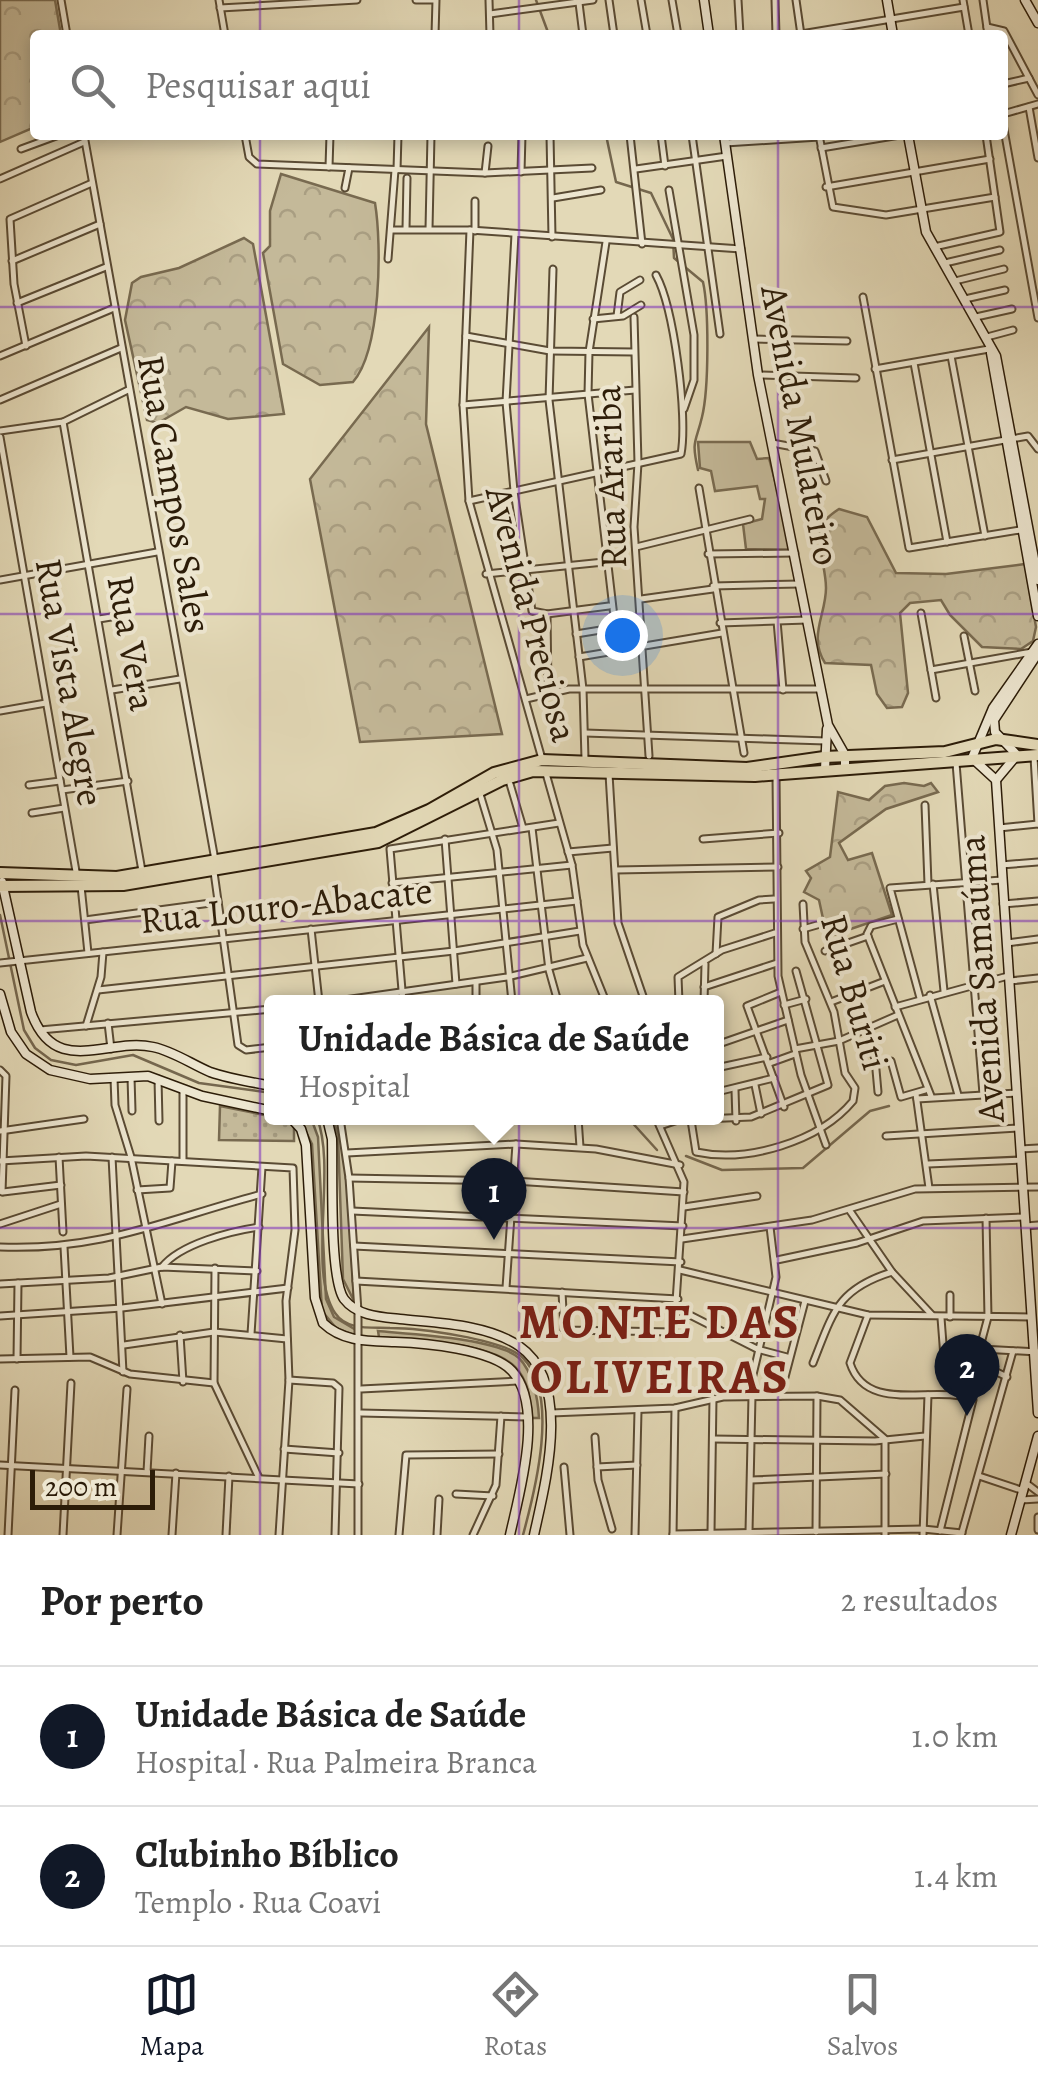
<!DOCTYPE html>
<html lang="pt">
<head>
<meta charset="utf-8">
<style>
  :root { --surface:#fff; --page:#f2f2f2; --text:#222; --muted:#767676; --line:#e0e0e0; --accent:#111827 }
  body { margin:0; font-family:Alegreya,serif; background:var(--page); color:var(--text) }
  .scale { position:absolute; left:30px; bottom:25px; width:125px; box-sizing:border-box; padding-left:10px; border:5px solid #2c1c08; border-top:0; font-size:28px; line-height:35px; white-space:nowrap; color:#2c1c08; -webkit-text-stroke:8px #ede6d0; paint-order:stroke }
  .you { position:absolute; left:622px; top:635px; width:35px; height:35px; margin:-25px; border:8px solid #fff; border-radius:50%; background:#1a73e8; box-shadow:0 0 0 15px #1a73e833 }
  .badge { display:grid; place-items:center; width:65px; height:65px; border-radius:50%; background:var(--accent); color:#fff; font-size:32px; font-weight:700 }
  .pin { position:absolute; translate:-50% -82px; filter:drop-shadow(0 2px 5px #0008) }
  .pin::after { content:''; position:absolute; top:52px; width:35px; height:30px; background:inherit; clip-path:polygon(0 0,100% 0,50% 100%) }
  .popup { position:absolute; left:264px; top:995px; width:460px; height:130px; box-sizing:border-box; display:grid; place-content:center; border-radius:10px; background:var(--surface); filter:drop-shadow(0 2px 8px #0005); font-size:32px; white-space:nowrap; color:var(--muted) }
  .popup b { font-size:38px; color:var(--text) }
  .popup::after { content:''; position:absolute; left:50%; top:100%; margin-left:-20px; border:20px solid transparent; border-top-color:var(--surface) }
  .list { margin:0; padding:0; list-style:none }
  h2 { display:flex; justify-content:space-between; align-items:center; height:130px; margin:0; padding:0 40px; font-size:42px }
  h2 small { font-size:32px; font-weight:400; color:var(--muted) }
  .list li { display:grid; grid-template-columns:65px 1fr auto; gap:30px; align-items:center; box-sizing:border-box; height:140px; padding:0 40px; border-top:2px solid var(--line) }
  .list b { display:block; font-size:38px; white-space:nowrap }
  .list p { margin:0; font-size:32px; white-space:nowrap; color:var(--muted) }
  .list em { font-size:32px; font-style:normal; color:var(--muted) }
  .icon { flex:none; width:55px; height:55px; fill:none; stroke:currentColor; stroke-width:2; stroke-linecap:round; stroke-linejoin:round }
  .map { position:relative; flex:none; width:1038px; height:1535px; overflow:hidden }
  .search { position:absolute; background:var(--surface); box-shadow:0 5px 15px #0003; left:30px; right:30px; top:30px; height:110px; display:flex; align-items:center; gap:25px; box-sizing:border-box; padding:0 35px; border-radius:10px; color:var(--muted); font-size:38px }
  .sheet { height:410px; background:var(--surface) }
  nav { display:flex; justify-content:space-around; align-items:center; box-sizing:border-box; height:140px; border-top:2px solid var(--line); background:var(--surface); font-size:28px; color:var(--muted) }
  nav a { display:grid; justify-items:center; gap:5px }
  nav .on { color:var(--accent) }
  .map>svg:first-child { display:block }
</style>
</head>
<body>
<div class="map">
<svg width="1038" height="1535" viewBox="0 0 1038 1535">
  <defs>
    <pattern id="forest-crowns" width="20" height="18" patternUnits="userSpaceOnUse" patternTransform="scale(2.5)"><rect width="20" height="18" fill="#c4b999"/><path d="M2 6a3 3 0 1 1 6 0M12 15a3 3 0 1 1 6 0" fill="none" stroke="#a99e82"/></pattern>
    <pattern id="park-dots" width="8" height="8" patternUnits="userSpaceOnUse" patternTransform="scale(2.5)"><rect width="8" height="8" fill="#c4b999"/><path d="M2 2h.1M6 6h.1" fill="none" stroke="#a99e82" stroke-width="1.8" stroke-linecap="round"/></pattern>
  </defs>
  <rect width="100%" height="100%" fill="#e3d9b7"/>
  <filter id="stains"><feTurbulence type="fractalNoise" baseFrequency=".002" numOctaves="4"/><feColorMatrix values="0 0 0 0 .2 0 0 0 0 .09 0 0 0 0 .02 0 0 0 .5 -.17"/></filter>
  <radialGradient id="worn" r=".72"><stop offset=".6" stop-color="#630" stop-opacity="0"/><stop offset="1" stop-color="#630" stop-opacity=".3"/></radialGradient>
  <g fill="#c4b999" stroke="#786a50" stroke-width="2.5">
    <path d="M698 442H750L757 459 769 458 793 550 746 549 743 524 762 519 765 499H760L757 486 715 491 711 471 700 468Z"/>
    <path d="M299 1118H311L318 1137 326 1299 334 1317 356 1330V1336L336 1328 322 1311 312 1144Z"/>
    <path d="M333 1118H338L346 1152 354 1301 343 1279 338 1136Z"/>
    <path d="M378 1331C409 1334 497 1338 519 1358 533 1372 538 1399 539 1418H532C530 1400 529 1381 515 1367 491 1342 412 1340 379 1337Z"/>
  </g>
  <g fill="url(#forest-crowns)" stroke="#786a50" stroke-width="2.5">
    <path d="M0 0H55L61 35H35V127L0 142Z"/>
    <path d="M281 174 375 203C382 245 381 350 353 382L320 385 283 364 263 253 270 246V211Z"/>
    <path d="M244 238 253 244 284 414 228 419 186 407 158 423 147 420 125 320 132 283 141 277 179 268Z"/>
    <path d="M429 327 426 424 502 734 360 742 310 479Z"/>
    <path d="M839 509 867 517 896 573 946 574 1025 564 1036 627 1033 641 1021 649 982 647 950 615 941 600 910 603 900 613 908 693 902 707 887 708 877 694 871 665 825 663C808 636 826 615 826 588 826 570 818 550 820 532 822 521 830 515 839 509Z"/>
    <path d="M904 783 924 786 931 783 938 792 886 809 839 843 848 860 872 853 892 915 827 937 819 900 804 892 811 878 806 871 830 857 838 792 869 800 885 786Z"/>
  </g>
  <path fill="url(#park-dots)" stroke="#786a50" stroke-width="2.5" d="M220 1106 289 1120 294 1126V1141L219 1140Z"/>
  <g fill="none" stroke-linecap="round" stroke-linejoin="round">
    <g stroke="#75674e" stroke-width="2.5">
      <path d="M536 0 549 35"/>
      <path d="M606 135 616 182 651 193 673 239 674 258 703 282C709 309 709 389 702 417 696 443 691 439 698 470"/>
      <path d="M0 915 24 1030 35 1048 51 1060 76 1065 133 1055 199 1083 272 1093"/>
      <path d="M317 1118C337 1168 307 1271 335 1313 347 1331 371 1327 390 1328 418 1328 504 1339 523 1358 560 1395 535 1491 523 1535"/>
      <path d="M628 1118 657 1150"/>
      <path d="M686 1156 722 1170 803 1168 870 1111 889 1106"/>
    </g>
    <g stroke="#5a4b34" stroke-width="9">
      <g id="street">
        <path d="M61 0 67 35"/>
        <path d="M219 0 225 35"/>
        <path d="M416 0H436L435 35"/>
        <path d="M489 0 490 35"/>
        <path d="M609 0 614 35"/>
        <path d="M641 0 647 35"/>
        <path d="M672 0 678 35"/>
        <path d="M738 0 740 35"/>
        <path d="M775 0 776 35"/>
        <path d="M796 0 801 35"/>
        <path d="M963 0 969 35"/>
        <path d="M983 0 988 35"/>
        <path d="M579 3 583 35"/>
        <path d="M220 8 357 0"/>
        <path d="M490 14 593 0"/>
        <path d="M987 27 1004 31 1038 95"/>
        <path d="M795 35 964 7"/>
        <path d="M1003 84 1029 78"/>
        <path d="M1029 107 1038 158"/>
        <path d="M1003 114 1038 104"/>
        <path d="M1003 124 1038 318"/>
        <path d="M84 135 215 860"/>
        <path d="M245 135 249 157 257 164 485 173 592 168"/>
        <path d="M550 135 552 237"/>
        <path d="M630 135 642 244"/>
        <path d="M661 135 665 166"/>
        <path d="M692 135 720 334"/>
        <path d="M819 135 833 207 886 215 995 197"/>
        <path d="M725 143 819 137"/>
        <path d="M821 148 900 135"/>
        <path d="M21 149 59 135"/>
        <path d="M329 167 330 135"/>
        <path d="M636 169 727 156"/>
        <path d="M397 170 398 135"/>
        <path d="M521 172 522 135"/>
        <path d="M485 173 488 146"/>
        <path d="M0 179 84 142"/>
        <path d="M826 187 990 159"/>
        <path d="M345 188 349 168"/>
        <path d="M669 190 694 335V380L684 409"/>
        <path d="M553 198 601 190"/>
        <path d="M406 229 407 178"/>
        <path d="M429 229 431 135"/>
        <path d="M391 230H470L741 249"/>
        <path d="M470 230 463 405 469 501 542 759"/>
        <path d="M475 231V201"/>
        <path d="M515 234 506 402 514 491 532 611 547 614 609 606"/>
        <path d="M606 242 589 352 588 394 618 651"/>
        <path d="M934 247 1000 232 986 135"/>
        <path d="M388 259 395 170"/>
        <path d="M12 261 100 224"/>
        <path d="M945 263 1000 250"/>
        <path d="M553 269 549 400 583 689 585 759"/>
        <path d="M955 281 1004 269"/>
        <path d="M863 297 909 548 1026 529"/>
        <path d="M965 299 1005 290"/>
        <path d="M17 303 106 267"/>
        <path d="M617 316 620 292 640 280"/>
        <path d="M634 317 638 463 634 527 649 756"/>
        <path d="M976 317 1012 309"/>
        <path d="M593 319 623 316 641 305"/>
        <path d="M466 336 550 351 634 352"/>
        <path d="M987 337 1013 330"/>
        <path d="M753 339 847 341"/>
        <path d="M26 346 14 284 10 219 92 183"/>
        <path d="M0 356 114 308"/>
        <path d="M951 356 985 536"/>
        <path d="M914 363 947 542"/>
        <path d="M875 369 989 349"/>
        <path d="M758 375 856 378"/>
        <path d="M0 400 121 348"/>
        <path d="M463 405 635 390"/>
        <path d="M63 422 142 871"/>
        <path d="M0 431 63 422 128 390"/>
        <path d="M0 437 77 877"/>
        <path d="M772 443 815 451 826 481"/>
        <path d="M892 460 1028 436 1038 449"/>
        <path d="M699 488 744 753"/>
        <path d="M469 501 681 454C688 417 674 308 656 275"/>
        <path d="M636 547 750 519"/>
        <path d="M708 554 795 553"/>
        <path d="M486 574 604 562"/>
        <path d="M0 580 157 552"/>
        <path d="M713 586 800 584"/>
        <path d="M641 599 713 589"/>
        <path d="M921 613 936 698"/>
        <path d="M547 614 548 691"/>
        <path d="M99 619 117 616"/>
        <path d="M777 621 783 690"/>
        <path d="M720 623 807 620"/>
        <path d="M576 634 613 628"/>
        <path d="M964 636 975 691"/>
        <path d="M579 657 722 633"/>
        <path d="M931 670 1032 652"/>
        <path d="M112 690 180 679"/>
        <path d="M526 699 569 689H821"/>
        <path d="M0 711 46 703"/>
        <path d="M585 733 826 741"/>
        <path d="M1034 757 1038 824"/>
        <path d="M956 763 983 1094"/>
        <path d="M545 770 572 865 583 945 606 1002"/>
        <path d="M609 774 618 923 645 1002"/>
        <path d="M776 775 778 976 801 1075 826 1145"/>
        <path d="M510 784 523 828"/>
        <path d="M29 785 60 781"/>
        <path d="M62 790 128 781"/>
        <path d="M480 794 497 850 512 1002"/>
        <path d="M925 805 928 884"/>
        <path d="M32 813 64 808"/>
        <path d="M532 828 549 970 558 1002"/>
        <path d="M999 828 1038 824"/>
        <path d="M445 839 456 984"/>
        <path d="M703 839 779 833"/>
        <path d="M568 852 613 848"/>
        <path d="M1001 865 1038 862"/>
        <path d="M616 870 778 867"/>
        <path d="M214 872 238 1045 246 1050 272 1047"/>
        <path d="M392 883 572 865"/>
        <path d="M933 884 944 991"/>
        <path d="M81 886 88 953"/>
        <path d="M1003 904 1038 901"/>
        <path d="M898 919 871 926 867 934 931 1096"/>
        <path d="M85 920 218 902"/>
        <path d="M311 929 319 1002"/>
        <path d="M803 929 817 925"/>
        <path d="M1007 943 1038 939"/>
        <path d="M825 951 868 936"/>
        <path d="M716 954 718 917 759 900 774 899"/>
        <path d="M0 963 577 901"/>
        <path d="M1010 981 1038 978"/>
        <path d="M704 987 777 963"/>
        <path d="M98 990 454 951 580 931"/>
        <path d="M781 992 747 1006 784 1107"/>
        <path d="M930 995 958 1095"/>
        <path d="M920 998 890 888 1002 880"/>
        <path d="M330 1002 507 977 587 958"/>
        <path d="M403 1002 390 849 559 823"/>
        <path d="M476 1002V982"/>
        <path d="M679 1002 678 977 722 950 775 933"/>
        <path d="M704 1002 705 964"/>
        <path d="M831 1002 885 981"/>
        <path d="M784 1005 806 999"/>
        <path d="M895 1007 1008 976"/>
        <path d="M108 1023 111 1049"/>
        <path d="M86 1026 101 977 103 952"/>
        <path d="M40 1030 272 1009"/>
        <path d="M866 1031 875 1059 878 1092"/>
        <path d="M716 1045 788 1020"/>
        <path d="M795 1049 839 1041 898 1015"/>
        <path d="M891 1061 901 1097 925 1090"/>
        <path d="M770 1063 795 1054"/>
        <path d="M716 1068 767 1057"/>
        <path d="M0 1070 6 1076 2 1192"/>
        <path d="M131 1077 132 1111"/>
        <path d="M114 1078 115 1105 131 1157 162 1304"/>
        <path d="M158 1079 159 1121"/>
        <path d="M755 1085 761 1114"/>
        <path d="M735 1090 736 1121"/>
        <path d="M717 1092 774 1078"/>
        <path d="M916 1094 929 1188"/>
        <path d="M917 1099 1017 1093"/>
        <path d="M340 1118 349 1178 358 1311V1535"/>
        <path d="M578 1118 580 1147"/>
        <path d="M691 1120 696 1152C747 1163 819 1142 853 1101L855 1088 845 1073 834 1012 805 942 803 904"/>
        <path d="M660 1126 678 1120 751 1117 828 1085 796 971"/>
        <path d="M0 1131 84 1119"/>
        <path d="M886 1136 1018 1128"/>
        <path d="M1020 1149 1038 1148"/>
        <path d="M347 1153 516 1144 596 1149 680 1165"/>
        <path d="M59 1157 63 1232"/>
        <path d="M112 1157 123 1372"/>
        <path d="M0 1161 86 1156 293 1168 295 1230 286 1301 289 1380 279 1535"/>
        <path d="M183 1161V1090"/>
        <path d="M928 1164 1021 1160"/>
        <path d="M349 1178 514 1181 684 1192"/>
        <path d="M137 1190 170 1188 172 1161"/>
        <path d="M3 1192 61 1185"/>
        <path d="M684 1207 757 1196"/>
        <path d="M352 1211 683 1226"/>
        <path d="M850 1211 892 1272 932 1315"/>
        <path d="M0 1224 61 1204"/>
        <path d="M1026 1226 1038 1225"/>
        <path d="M682 1239 812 1220 915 1189 1038 1187"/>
        <path d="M354 1246 681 1262"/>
        <path d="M0 1247C103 1251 167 1219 262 1194"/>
        <path d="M64 1247 70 1357"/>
        <path d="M777 1260 857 1243 923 1221 1025 1217"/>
        <path d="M162 1267C180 1244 231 1231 259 1227"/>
        <path d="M215 1268 214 1383 259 1478"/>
        <path d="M680 1270 868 1315 1031 1317"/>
        <path d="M356 1281 678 1299"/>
        <path d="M0 1284 109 1278 162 1267 257 1271"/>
        <path d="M506 1288 516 1144"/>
        <path d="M562 1292 564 1330 674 1332 684 1182 656 1118"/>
        <path d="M950 1295V1317"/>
        <path d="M678 1309 757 1349 787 1357"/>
        <path d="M868 1315 850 1363C867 1416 937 1383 973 1400L940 1531"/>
        <path d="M0 1316 122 1308 288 1288"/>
        <path d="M941 1318 944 1357 976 1362 1007 1377"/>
        <path d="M251 1334 262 1167"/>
        <path d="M180 1335 183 1382"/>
        <path d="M124 1345 214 1332 287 1339"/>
        <path d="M981 1349 1038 1352"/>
        <path d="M0 1359 90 1357 130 1374 214 1383"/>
        <path d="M17 1359 18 1283"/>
        <path d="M976 1362 988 1317 986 1218"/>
        <path d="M813 1363C833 1313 837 1289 892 1272"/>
        <path d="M289 1380 333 1383 339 1388 335 1535"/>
        <path d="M361 1389 518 1381"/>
        <path d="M748 1396 776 1277 770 1227"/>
        <path d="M780 1396 805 1301"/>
        <path d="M361 1413 526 1417"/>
        <path d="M551 1413 675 1408 723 1397 817 1396 840 1400 885 1439V1535"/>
        <path d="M595 1437 598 1480 612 1529"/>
        <path d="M713 1439 875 1441 925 1436"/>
        <path d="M284 1449 339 1453"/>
        <path d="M0 1465 359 1484"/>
        <path d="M564 1467 570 1535"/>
        <path d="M597 1467 637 1465"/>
        <path d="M147 1472 149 1436"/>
        <path d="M979 1476 1024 1491"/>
        <path d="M751 1480 886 1474"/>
        <path d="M1026 1483 1038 1492"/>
        <path d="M456 1494 493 1496"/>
        <path d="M1021 1500 1038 1499"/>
        <path d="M1038 1517V1530"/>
        <path d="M711 1532 713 1398"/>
        <path d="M749 1532 752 1396"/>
        <path d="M816 1532 817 1396"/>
        <path d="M962 1532 1013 1351"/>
        <path d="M673 1534 923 1529 962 1533"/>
        <path d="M8 1535 15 1390"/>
        <path d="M63 1535 71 1383"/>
        <path d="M117 1535 127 1389"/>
        <path d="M172 1535 176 1473"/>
        <path d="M226 1535 229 1476"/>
        <path d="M399 1535 406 1455 499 1454"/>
        <path d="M437 1535 439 1499"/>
        <path d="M473 1535 496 1485 501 1416"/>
        <path d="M635 1535 638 1411"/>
        <path d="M673 1535 675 1408"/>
        <path d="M923 1535 928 1395"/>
      </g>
    </g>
    <g stroke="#2c1c08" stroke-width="11">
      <g id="secondary">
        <path d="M704 0 709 35"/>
        <path d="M887 0 893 35"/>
        <path d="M1025 0 1038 23"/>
        <path d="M724 135 758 375 828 725 845 755V768"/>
        <path d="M908 135 926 232 996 356 1038 580"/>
        <path d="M991 353 1038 616"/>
        <path d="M1038 644 993 708 972 758 996 780 1038 1413"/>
        <path d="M825 769 827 729"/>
        <path d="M996 780 1017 755 995 732 994 720 1038 653"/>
        <path d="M2 882 31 1012C55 1079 107 1037 153 1047 173 1051 191 1064 210 1072 230 1079 251 1082 272 1086"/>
        <path d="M0 994 11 1032 26 1054 50 1070 90 1079 148 1076 202 1096 272 1111"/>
        <path d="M291 1118 301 1129 306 1145 315 1298 323 1323C343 1342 368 1341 395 1342 424 1343 492 1349 512 1371 545 1407 519 1494 510 1535"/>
        <path d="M327 1118 332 1139C333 1171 329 1277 344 1299 357 1316 380 1317 400 1319 437 1323 487 1324 519 1346 573 1383 545 1484 534 1535"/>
        <path d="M1011 1535 1038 1436"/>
      </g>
    </g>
    <g stroke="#2c1c08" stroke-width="14">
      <g id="primary">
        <path d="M0 873 117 877 376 833 429 810 494 773 542 760 747 768 824 757 945 752 996 739 1038 745"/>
        <path d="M0 886 123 885 378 842 502 780 533 771 755 776 1038 755"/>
      </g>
    </g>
    <use href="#street" stroke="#ede6d0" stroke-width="5"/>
    <use href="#secondary" stroke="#ede6d0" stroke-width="8"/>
    <use href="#primary" stroke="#e3d9b7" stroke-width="10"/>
  </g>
  <path fill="none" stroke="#7b2cbf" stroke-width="2.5" stroke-opacity="0.55" d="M260 0V35M519 0V35M778 0V35M260 135V1535M519 135V1535M778 135V1535M0 307H1038M0 614H1038M0 921H1038M0 1228H1038"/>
  <g text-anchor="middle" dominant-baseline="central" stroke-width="8" stroke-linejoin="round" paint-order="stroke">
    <g font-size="38" fill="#2c1c08" stroke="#ede6d0">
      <text transform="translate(801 425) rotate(79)">Avenida Mulateiro</text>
      <text transform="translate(610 477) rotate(-92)">Rua Arariba</text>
      <text transform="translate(175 494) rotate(80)">Rua Campos Sales</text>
      <text transform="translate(532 614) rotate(75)">Avenida Preciosa</text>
      <text transform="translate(132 643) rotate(80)">Rua Vera</text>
      <text transform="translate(70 682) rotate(80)">Rua Vista Alegre</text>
      <text transform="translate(286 905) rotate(-6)">Rua Louro-Abacate</text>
      <text transform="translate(981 979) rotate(-94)">Avenida Samaúma</text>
      <text transform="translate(855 992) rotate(74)">Rua Buriti</text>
    </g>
    <g font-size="48" font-weight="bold" letter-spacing="2.5" fill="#7a1f14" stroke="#ede6d0">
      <text x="660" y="1322">MONTE DAS<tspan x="660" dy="55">OLIVEIRAS</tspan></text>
    </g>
  </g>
  <rect width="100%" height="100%" filter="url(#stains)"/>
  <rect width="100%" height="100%" fill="url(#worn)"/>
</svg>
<div class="scale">200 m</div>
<div class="you"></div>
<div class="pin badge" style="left:494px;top:1240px">1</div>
<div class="popup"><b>Unidade Básica de Saúde</b>Hospital</div>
<div class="pin badge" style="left:967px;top:1416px">2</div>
<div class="search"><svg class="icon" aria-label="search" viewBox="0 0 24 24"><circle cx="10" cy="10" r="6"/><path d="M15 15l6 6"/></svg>Pesquisar aqui</div>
</div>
<section class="sheet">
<h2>Por perto<small>2 resultados</small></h2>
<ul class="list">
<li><span class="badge">1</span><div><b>Unidade Básica de Saúde</b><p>Hospital · Rua Palmeira Branca</p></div><em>1.0 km</em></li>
<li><span class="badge">2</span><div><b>Clubinho Bíblico</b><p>Templo · Rua Coavi</p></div><em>1.4 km</em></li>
</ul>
</section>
<nav>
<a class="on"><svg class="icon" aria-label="map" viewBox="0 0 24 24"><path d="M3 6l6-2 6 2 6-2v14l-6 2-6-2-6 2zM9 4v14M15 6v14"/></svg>Mapa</a>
<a><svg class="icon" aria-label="directions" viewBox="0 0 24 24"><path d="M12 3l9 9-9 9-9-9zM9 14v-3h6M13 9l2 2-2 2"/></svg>Rotas</a>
<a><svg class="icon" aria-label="saved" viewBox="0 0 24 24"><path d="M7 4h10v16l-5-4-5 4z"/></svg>Salvos</a>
</nav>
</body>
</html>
